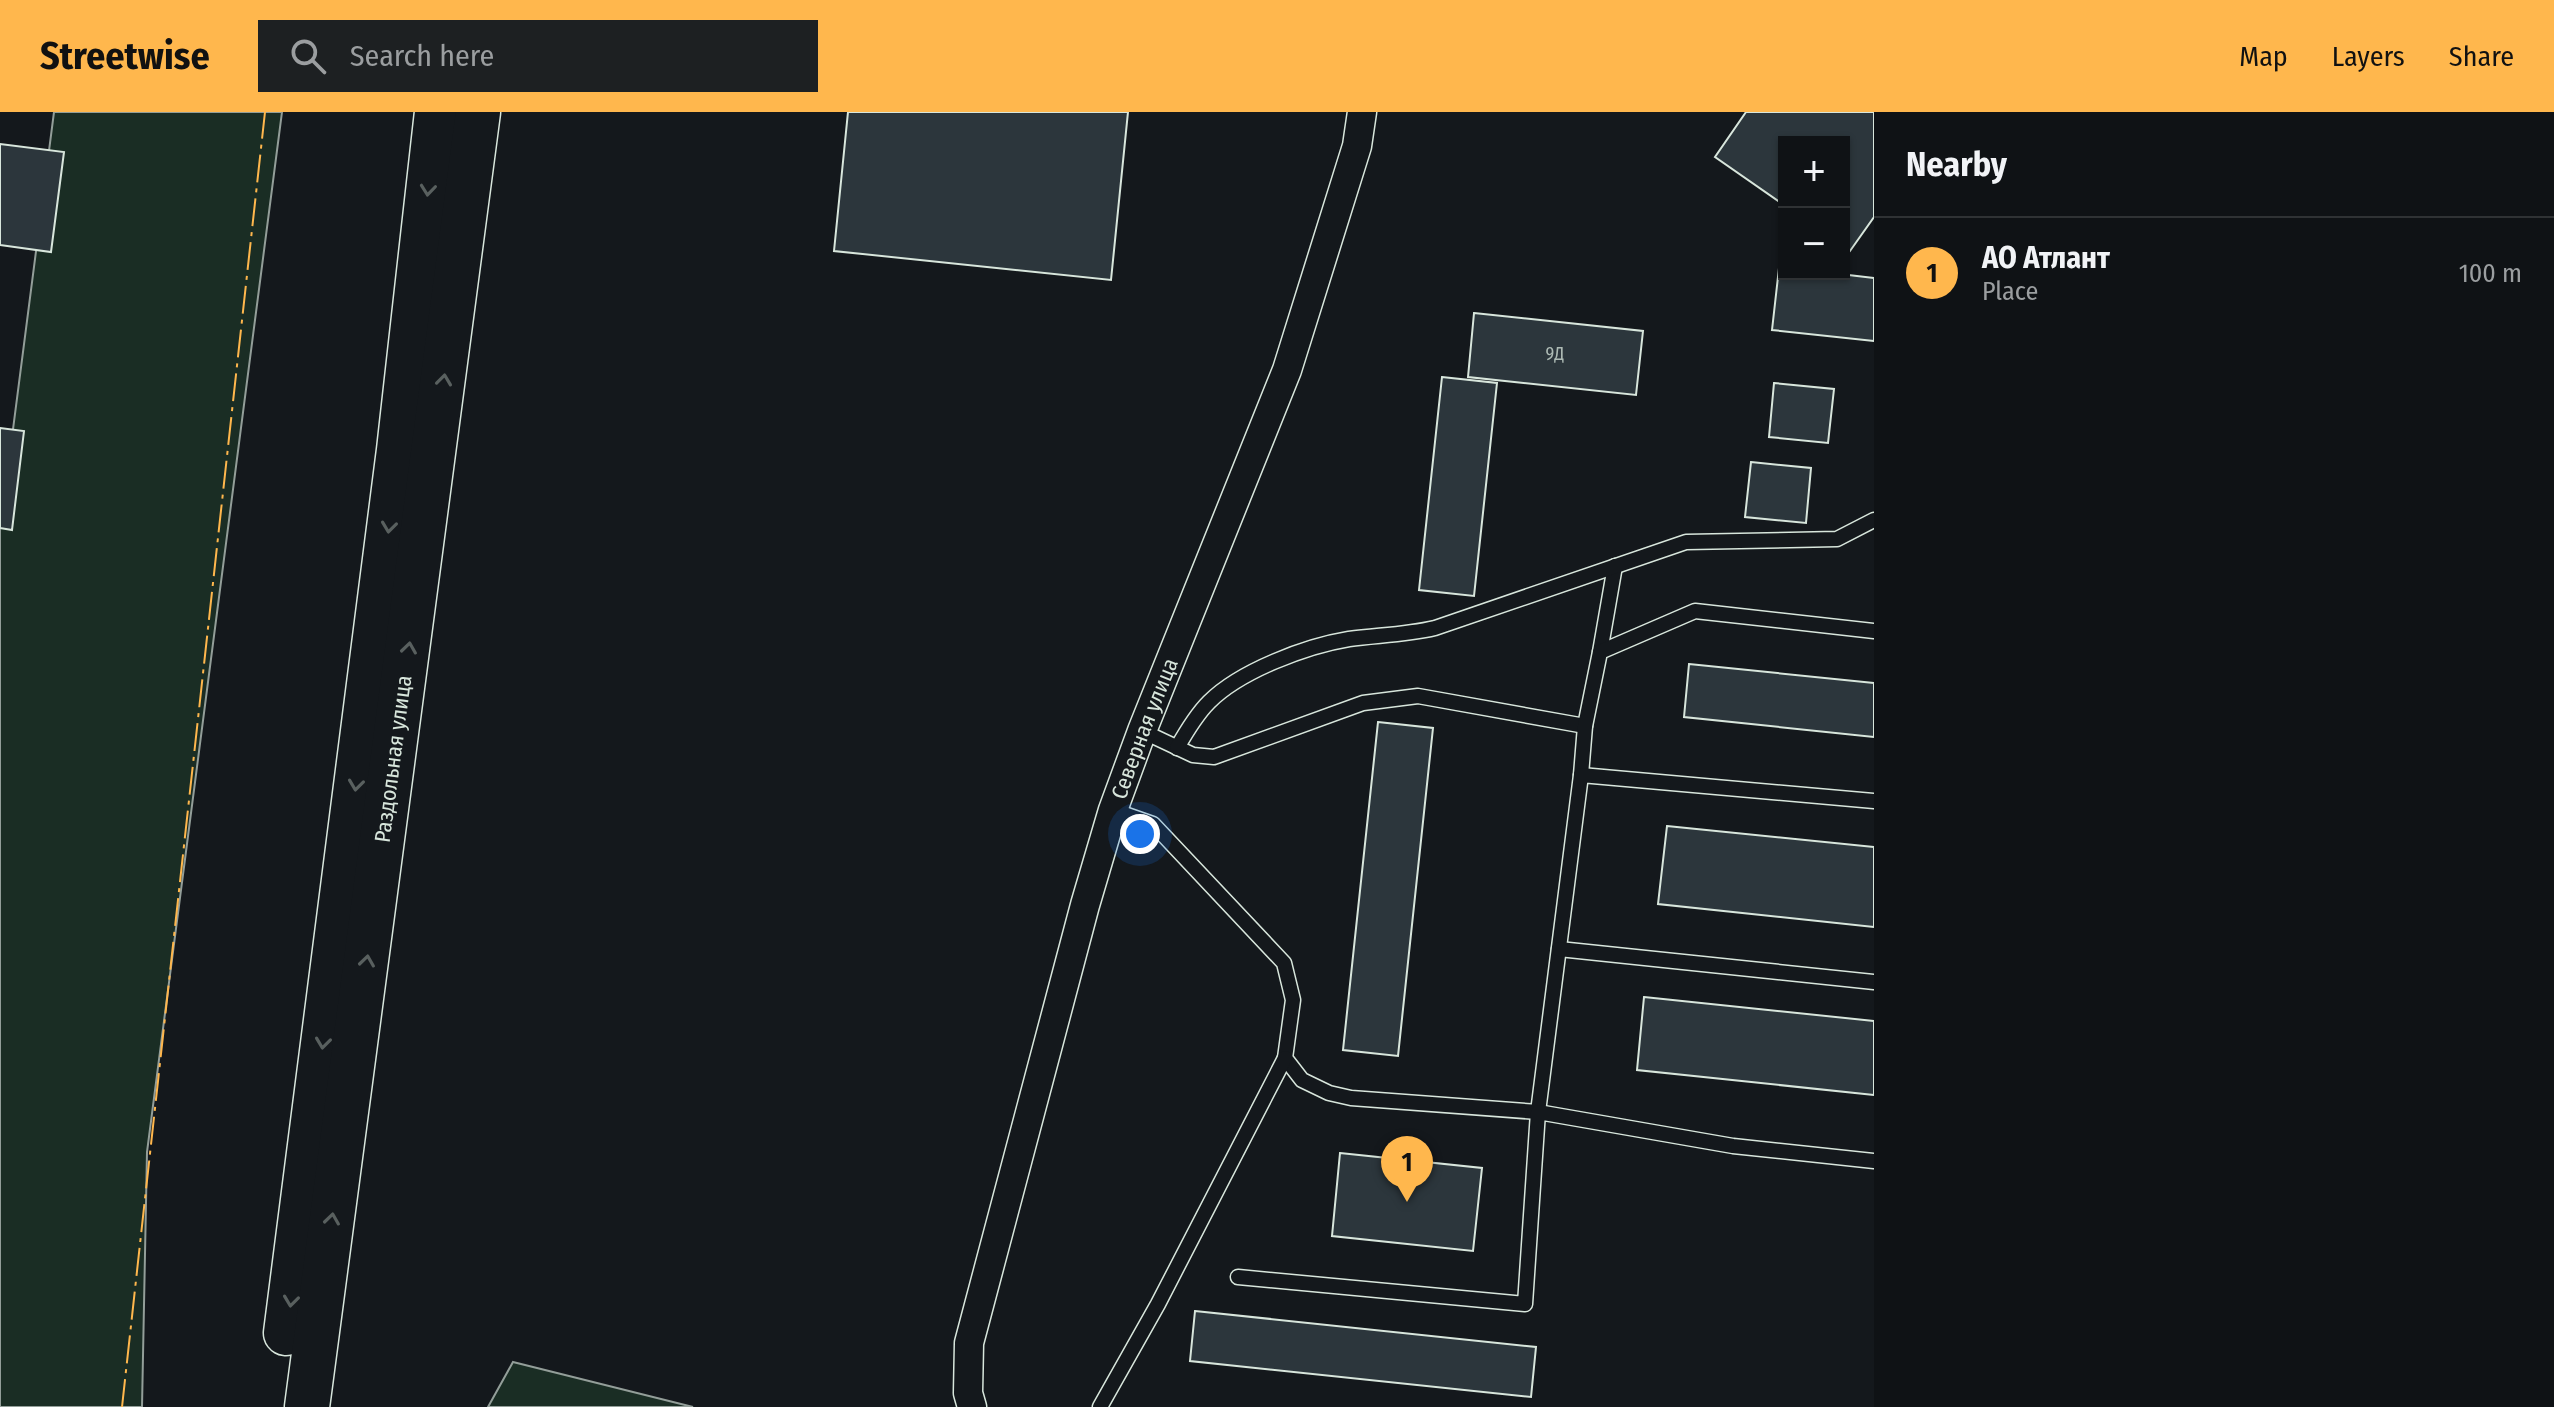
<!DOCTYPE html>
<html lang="en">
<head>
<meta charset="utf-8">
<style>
  :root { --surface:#0f1215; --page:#1d2022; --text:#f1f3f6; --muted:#9b9ea0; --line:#2f3234; --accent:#ffb74d }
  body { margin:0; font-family:"Fira Sans Condensed",sans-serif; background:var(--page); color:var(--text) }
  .controls { position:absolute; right:24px; top:24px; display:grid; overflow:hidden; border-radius:0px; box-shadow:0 2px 6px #0004 }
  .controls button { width:72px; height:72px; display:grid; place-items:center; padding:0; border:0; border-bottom:2px solid var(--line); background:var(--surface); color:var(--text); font:40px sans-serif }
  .you { position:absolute; left:1140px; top:722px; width:28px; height:28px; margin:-20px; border:6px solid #fff; border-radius:50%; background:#1a73e8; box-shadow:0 0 0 12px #1a73e833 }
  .badge { display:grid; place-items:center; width:52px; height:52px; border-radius:50%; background:var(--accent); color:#111; font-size:26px; font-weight:700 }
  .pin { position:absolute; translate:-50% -66px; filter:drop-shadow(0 2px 4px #0008) }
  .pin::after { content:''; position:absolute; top:42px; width:28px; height:24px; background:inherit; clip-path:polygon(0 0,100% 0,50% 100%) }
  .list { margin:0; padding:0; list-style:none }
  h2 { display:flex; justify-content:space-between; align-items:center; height:104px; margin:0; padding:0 32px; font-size:34px }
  h2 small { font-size:26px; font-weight:400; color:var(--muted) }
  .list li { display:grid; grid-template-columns:52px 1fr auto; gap:24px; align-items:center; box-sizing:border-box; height:112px; padding:0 32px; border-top:2px solid var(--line) }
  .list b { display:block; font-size:30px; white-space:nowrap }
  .list p { margin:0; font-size:26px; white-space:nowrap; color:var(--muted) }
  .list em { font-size:26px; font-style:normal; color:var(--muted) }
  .icon { flex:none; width:44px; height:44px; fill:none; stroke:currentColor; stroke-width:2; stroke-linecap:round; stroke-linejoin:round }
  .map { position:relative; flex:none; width:1874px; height:1295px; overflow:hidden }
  header { display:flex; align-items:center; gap:48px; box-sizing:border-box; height:112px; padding:0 40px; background:var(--accent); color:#111 }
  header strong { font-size:38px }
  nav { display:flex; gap:44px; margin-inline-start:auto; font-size:28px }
  .search { width:560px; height:72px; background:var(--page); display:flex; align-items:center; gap:20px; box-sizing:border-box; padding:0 28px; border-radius:0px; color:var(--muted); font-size:30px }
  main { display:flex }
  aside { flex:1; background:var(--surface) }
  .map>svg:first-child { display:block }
</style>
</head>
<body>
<header>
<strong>Streetwise</strong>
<div class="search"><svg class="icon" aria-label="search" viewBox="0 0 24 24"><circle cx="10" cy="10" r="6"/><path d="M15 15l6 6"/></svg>Search here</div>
<nav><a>Map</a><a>Layers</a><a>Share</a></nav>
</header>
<main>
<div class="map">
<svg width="1874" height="1295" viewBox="0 0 1874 1295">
  <rect width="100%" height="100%" fill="#14181c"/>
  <g fill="#1a2d24" stroke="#939e99" stroke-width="2">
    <path d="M54 0H282L147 1040 142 1295H0V418Z"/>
    <path d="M513 1250 693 1295H488Z"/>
  </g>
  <g fill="#2c363c" stroke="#d8e6dc" stroke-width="2">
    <path d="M848 0H1128L1111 168 834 139Z"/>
    <path d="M1746 0H1874V105L1850 139 1844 135V30H1784V93L1715 45Z"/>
    <path d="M0 32 64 40 51 140 0 133Z"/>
    <path d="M1779 156H1784V162H1840L1874 166V229L1772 218Z"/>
    <path d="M1474 201 1643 219 1636 283 1468 265Z"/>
    <path d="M1442 265 1497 271 1474 484 1419 478Z"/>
    <path d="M1774 271 1834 277 1828 331 1769 325Z"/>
    <path d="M0 316 24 319 12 418 0 416Z"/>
    <path d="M1751 350 1811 356 1806 411 1745 405Z"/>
    <path d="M1689 552 1874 571V625L1684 605Z"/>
    <path d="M1378 610 1433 616 1398 944 1343 938Z"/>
    <path d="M1667 714 1874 735V815L1658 792Z"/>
    <path d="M1644 885 1874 909V983L1637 958Z"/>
    <path d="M1340 1041 1482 1056 1473 1139 1332 1124Z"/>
    <path d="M1195 1199 1536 1235 1531 1285 1190 1249Z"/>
  </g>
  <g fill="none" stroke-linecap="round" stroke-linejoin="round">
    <g stroke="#d8e6dc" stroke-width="17">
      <g id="lane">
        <path d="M1600 540 1615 454"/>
        <path d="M1142 619 1193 643 1214 645 1363 591 1418 584 1585 614"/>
        <path d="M1177 636C1186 620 1196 603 1209 590 1240 559 1306 534 1349 527 1379 523 1405 523 1435 516L1686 430 1837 427 1874 408"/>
        <path d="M1581 663 1585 614 1600 540 1695 499 1874 519"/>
        <path d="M1113 698 1153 712 1284 851 1293 888 1285 946 1302 968 1329 981 1351 986 1538 1000 1581 663 1874 689"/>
        <path d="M1559 837 1874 870"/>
        <path d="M1238 1165 1525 1192 1538 1000 1733 1034 1874 1049"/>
        <path d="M1100 1295 1158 1192 1285 946"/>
      </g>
    </g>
    <g stroke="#d8e6dc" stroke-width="31">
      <g id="street">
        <path id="s1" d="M972 1295 968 1281 969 1231 1085 793 1113 698 1142 619 1287 258 1357 34 1362 0"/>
      </g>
    </g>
    <g stroke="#d8e6dc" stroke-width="47">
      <g id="primary">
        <path d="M286 1221 399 338 437 0"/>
        <path id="s2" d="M307 1295 478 0"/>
      </g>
    </g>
    <use href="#lane" stroke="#14181c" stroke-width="14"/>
    <use href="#street" stroke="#14181c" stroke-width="28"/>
    <use href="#primary" stroke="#14181c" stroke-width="44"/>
    <path stroke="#ffb74d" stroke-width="2" stroke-dasharray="28 6 4 6" stroke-linecap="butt" d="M122 1295 265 0"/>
  </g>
  <defs><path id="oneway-chevron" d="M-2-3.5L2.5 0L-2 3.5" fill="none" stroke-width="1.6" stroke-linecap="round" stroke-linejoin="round" transform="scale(2)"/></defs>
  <g stroke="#59605f">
    <use href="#oneway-chevron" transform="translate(428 78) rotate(96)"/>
    <use href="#oneway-chevron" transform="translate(444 268) rotate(-83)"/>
    <use href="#oneway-chevron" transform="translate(389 415) rotate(97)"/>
    <use href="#oneway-chevron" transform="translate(409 536) rotate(-82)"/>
    <use href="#oneway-chevron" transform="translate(356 673) rotate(97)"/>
    <use href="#oneway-chevron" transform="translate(367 849) rotate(-82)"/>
    <use href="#oneway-chevron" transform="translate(323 931) rotate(97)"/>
    <use href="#oneway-chevron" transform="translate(332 1107) rotate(-82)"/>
    <use href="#oneway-chevron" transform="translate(291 1189) rotate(97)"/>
  </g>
  <g text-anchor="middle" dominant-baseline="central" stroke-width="6" stroke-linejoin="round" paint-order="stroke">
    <g font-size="18" fill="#adbab4">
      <text x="1555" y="242">9Д</text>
    </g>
    <g font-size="22" fill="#d8e6dc" stroke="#14181c">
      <text stroke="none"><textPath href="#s1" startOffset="704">Северная улица</textPath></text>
      <text stroke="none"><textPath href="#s2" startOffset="654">Раздольная улица</textPath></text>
    </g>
  </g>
</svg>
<div class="controls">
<button>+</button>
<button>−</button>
</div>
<div class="you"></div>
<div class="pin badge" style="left:1407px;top:1090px">1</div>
</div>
<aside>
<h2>Nearby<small></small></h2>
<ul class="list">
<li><span class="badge">1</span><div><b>АО Атлант</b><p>Place</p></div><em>100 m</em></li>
</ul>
</aside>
</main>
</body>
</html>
